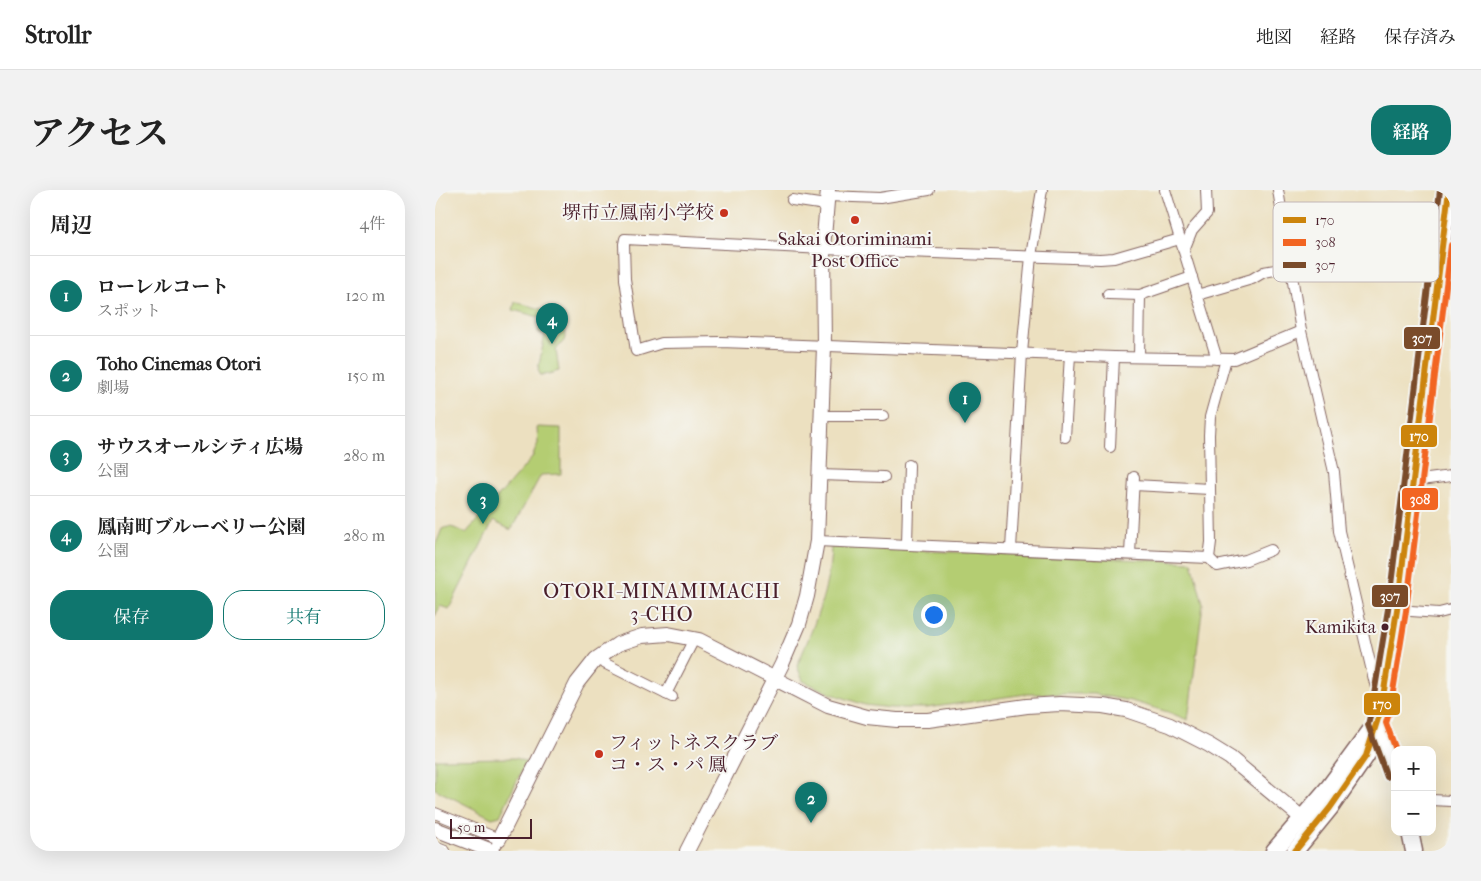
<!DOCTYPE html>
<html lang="ja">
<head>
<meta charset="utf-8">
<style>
  :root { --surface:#fff; --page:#f2f2f2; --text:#222; --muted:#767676; --line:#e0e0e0; --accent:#0f766e }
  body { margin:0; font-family:"IM FELL French Canon","Noto Serif JP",serif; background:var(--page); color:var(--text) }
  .controls { position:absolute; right:15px; bottom:15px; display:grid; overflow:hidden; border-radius:10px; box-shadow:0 5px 20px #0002 }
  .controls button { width:45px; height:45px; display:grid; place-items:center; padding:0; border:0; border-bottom:1px solid var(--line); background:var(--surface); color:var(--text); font:25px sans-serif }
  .scale { position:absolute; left:15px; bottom:12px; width:82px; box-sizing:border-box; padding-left:5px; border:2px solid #4a1f2b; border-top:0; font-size:14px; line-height:18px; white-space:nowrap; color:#4a1f2b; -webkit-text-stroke:4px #f6f6f2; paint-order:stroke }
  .you { position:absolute; left:498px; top:424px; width:18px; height:18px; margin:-12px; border:4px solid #fff; border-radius:50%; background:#1a73e8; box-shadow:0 0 0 8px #1a73e833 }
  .badge { display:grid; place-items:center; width:32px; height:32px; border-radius:50%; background:var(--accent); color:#fff; font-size:16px; font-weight:700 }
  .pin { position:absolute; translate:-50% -41px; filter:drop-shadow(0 1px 2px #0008) }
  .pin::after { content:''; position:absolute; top:26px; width:18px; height:15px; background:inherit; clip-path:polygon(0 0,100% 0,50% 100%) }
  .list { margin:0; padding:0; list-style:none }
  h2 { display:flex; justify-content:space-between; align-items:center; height:65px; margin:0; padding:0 20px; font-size:21px }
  h2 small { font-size:16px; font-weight:400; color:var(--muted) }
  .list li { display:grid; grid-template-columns:32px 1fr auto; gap:15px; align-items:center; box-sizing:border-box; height:80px; padding:0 20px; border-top:1px solid var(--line) }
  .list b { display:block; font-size:19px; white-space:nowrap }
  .list p { margin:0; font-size:16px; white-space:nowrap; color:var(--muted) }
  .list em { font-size:16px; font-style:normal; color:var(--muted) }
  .actions { display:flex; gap:10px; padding:15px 20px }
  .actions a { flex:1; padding:11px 0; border:1px solid var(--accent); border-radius:20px; text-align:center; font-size:18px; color:var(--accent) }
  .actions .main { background:var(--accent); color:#fff }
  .map { position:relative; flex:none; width:1016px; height:661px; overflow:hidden; border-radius:20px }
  header { display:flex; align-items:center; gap:30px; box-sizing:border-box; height:70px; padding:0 25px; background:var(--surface); border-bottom:1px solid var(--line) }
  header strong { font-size:24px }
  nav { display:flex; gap:28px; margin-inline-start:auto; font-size:18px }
  .intro { display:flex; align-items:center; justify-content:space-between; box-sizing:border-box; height:120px; padding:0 30px }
  h1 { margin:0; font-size:35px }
  .button { padding:12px 22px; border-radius:20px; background:var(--accent); color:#fff; font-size:18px; font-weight:700 }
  main { display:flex; gap:30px; padding:0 30px }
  aside { flex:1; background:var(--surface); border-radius:20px; box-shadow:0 5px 20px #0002 }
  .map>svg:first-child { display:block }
</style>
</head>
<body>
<header>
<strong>Strollr</strong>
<nav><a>地図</a><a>経路</a><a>保存済み</a></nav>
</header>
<div class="intro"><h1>アクセス</h1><a class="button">経路</a></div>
<main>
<aside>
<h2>周辺<small>4件</small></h2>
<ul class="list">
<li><span class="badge">1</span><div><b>ローレルコート</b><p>スポット</p></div><em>120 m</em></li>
<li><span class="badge">2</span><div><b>Toho Cinemas Otori</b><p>劇場</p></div><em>150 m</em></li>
<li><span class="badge">3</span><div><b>サウスオールシティ広場</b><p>公園</p></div><em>280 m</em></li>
<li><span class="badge">4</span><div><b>鳳南町ブルーベリー公園</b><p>公園</p></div><em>280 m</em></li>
</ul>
<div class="actions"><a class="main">保存</a><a>共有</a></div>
</aside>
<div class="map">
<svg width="1016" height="661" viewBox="0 0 1016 661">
  <rect width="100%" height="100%" fill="#f6f6f2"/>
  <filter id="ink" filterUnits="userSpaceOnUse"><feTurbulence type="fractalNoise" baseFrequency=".02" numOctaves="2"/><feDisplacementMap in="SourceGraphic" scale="10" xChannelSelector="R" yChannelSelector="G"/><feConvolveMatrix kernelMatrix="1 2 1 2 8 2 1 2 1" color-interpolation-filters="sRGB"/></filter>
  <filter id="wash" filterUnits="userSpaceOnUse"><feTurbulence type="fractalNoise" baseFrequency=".0096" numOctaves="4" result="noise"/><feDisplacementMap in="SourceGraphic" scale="20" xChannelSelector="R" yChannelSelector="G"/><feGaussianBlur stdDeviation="1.12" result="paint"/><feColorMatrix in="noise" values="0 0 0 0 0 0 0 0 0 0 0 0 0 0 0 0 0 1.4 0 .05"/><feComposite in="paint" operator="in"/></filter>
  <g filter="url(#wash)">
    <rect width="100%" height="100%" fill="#ece0c0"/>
    <g fill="#b4cd72" stroke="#7f764e">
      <path d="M80 112 129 125 131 148 121 160 124 181 106 186 103 180 110 144 103 142 107 128 78 120Z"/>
      <path d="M102 237 126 238V284L106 285 76 340 58 331 14 419 5 416 0 426V356L7 339C16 334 22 340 31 343L97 268 103 253Z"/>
      <path d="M396 357 757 372 768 414 753 530 733 522 696 511 658 504H591L492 518H456L430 515 397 504 368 491 362 476C378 439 395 398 396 357Z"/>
      <path d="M81 568 91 572 65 626 57 628 0 599V569Z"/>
    </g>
  </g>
  <g filter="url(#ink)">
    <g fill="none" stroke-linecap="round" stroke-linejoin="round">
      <g stroke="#83635f" stroke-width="12">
        <g id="minor">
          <path d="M730 0 782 169"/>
          <path d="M843 0 866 141 899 282 904 341 944 511"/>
          <path d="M392 6 445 8 494 0"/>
          <path d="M357 10 391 15"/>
          <path d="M849 44 1011 19"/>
          <path d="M745 49 679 68 665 69 388 59 190 49 189 54 190 89 201 161 227 153 286 152 679 167 799 169 866 141"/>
          <path d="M749 60 757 40 772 23 771 0"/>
          <path d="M673 104 705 105 757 87"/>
          <path d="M762 105 817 89 829 82 855 77"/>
          <path d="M704 167 705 105"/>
          <path d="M386 226H448"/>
          <path d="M630 247 635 165"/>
          <path d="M675 257 679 167"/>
          <path d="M384 285 449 287"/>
          <path d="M978 291 1016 286"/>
          <path d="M699 295 775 299"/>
          <path d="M382 351 774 368 782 376 811 370 836 360"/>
          <path d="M472 354 474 275"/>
          <path d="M576 359 587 163 596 66 607 0"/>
          <path d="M695 364 699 287"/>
          <path d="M774 368 776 352 774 245 775 227 791 169"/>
          <path d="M962 420 1004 423 1016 420"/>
          <path d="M161 469 237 507"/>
          <path d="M231 504 259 449"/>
          <path d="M997 610 1016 611"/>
          <path d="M0 623 64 649 62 654"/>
          <path d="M0 657 10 661"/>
        </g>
      </g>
      <g stroke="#83635f" stroke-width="16">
        <g id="tertiary">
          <path d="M0 639 57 661"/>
          <path d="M64 649 142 493 161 469 183 454 207 446 233 444 264 450 393 516 432 527 462 530H493L592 516 625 514 668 516 691 520 735 535 774 555 795 568 867 628"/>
          <path d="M252 661 347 474 364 434 372 406 382 351 389 156 388 59 393 0"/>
        </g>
      </g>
      <g stroke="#83635f" stroke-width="19">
        <g id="primary">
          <path d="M942 533 960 584"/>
          <path d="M975 642 979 661"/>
          <path d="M839 661 894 597 936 540"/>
          <path d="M860 661 895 618 931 566 946 519 962 420 1014 0"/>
        </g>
      </g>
      <use href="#minor" stroke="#fff" stroke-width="10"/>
      <use href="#tertiary" stroke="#fff" stroke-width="14"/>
      <use href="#primary" stroke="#fff" stroke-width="16"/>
      <g stroke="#f6f6f2" stroke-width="10">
        <path id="bus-1" d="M860 661 895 618 931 566 946 519 962 420 1014 0"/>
      </g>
      <g stroke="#f6f6f2" stroke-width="10">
        <path id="bus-2" d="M961 560 951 533 955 520 971 421 1016 55"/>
      </g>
      <g stroke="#f6f6f2" stroke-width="10">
        <path id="bus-3" d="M952 587 933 535 937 517 953 419 1005 0"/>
      </g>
      <use href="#bus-1" stroke="#cc840b" stroke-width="6"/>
      <use href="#bus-2" stroke="#f26522" stroke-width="6"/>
      <use href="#bus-3" stroke="#7a4b2a" stroke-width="6"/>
    </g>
  </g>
  <g fill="#c8321e" stroke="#f6f6f2" stroke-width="2">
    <circle cx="289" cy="23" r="5"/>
    <circle cx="420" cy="30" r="5"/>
    <circle cx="164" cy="564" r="5"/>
  </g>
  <circle fill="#4a1f2b" stroke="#f6f6f2" stroke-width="2" cx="950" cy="437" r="4.5"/>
  <g text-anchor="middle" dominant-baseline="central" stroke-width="4" stroke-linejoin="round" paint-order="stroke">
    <g font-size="18" fill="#4a1f2b" stroke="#f6f6f2" text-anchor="end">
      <text x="941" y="437">Kamikita</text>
    </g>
    <g font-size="19" fill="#4a1f2b" stroke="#f6f6f2" text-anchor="end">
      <text x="279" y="23">堺市立鳳南小学校</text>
      <text x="420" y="49" text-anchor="middle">Sakai Otoriminami<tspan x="420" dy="22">Post Office</tspan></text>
      <text x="174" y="553" text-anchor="start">フィットネスクラブ<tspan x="174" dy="22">コ・ス・パ 鳳</tspan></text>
    </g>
    <g font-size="20" letter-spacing="1" fill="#4a1f2b" stroke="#f6f6f2">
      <text x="227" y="401">OTORI-MINAMIMACHI<tspan x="227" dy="23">3-CHO</tspan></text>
    </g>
  </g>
  <rect x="838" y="12" width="166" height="80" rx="8" fill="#f6f6f2" stroke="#c2b6b6" stroke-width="1"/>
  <rect x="848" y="27" width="23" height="6" fill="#cc840b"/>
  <rect x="848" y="49" width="23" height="7" fill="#f26522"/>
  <rect x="848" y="72" width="23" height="6" fill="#7a4b2a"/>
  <g font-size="14" fill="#4a1f2b">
    <text x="880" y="35">170</text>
    <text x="880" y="57">308</text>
    <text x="880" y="80">307</text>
  </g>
  <g stroke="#f6f6f2" stroke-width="2">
    <rect x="968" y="136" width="38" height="24" rx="5" fill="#7a4b2a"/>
    <rect x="965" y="234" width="38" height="24" rx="5" fill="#cc840b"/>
    <rect x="966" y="297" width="38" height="24" rx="5" fill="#f26522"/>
    <rect x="936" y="394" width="38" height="24" rx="5" fill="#7a4b2a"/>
    <rect x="928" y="502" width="38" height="24" rx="5" fill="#cc840b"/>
  </g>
  <g font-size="14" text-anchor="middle" font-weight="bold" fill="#fff">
    <text x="987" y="153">307</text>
    <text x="984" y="251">170</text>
    <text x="985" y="314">308</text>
    <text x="955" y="411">307</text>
    <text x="947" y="519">170</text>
  </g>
</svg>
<div class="controls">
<button>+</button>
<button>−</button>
</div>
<div class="scale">50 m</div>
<div class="you"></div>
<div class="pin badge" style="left:530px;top:233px">1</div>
<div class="pin badge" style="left:376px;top:633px">2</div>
<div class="pin badge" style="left:48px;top:334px">3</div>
<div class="pin badge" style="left:117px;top:154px">4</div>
</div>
</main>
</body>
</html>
